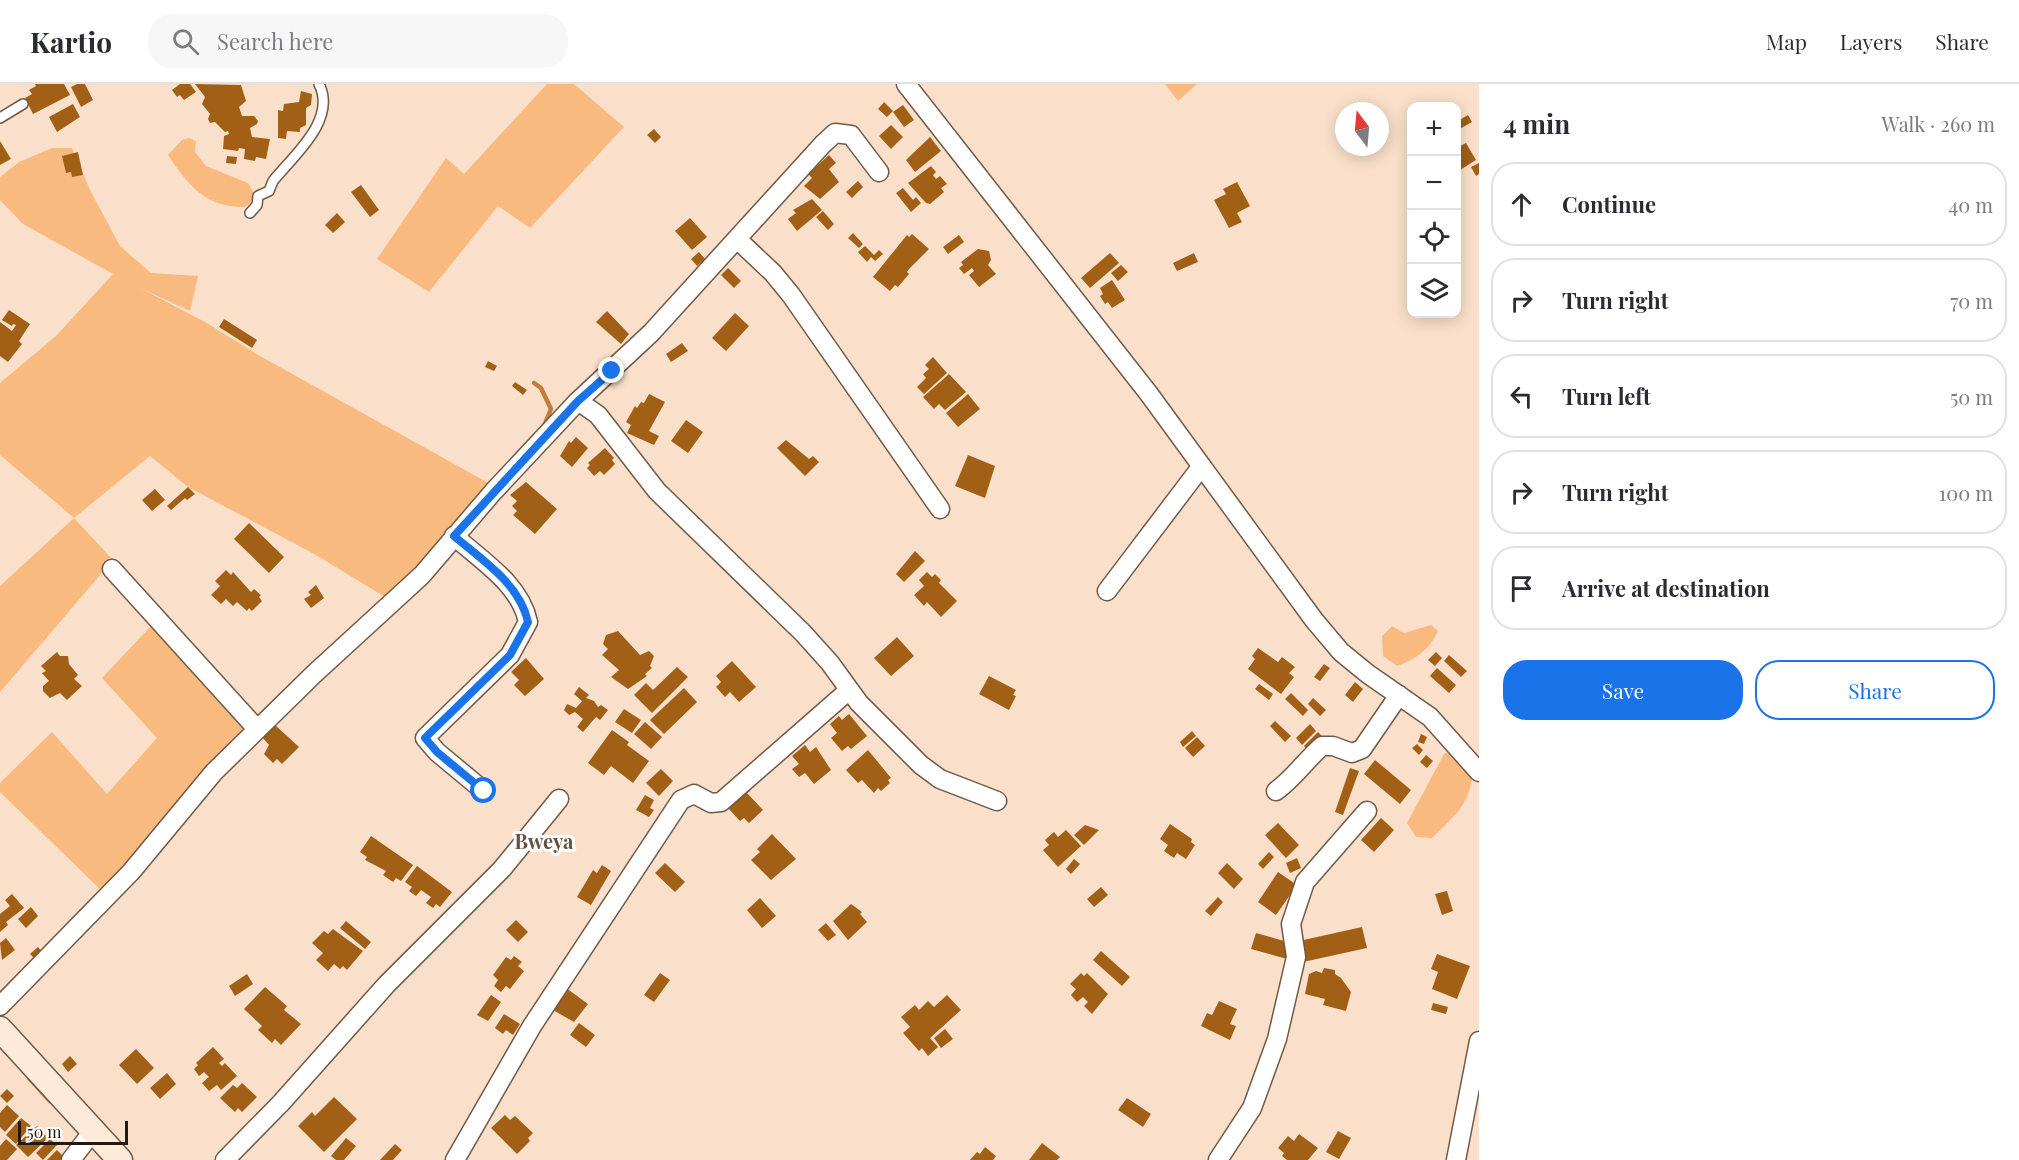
<!DOCTYPE html>
<html lang="en">
<head>
<meta charset="utf-8">
<style>
  :root { --surface:#fff; --page:#f7f7f7; --text:#2b2b33; --muted:#7c7c81; --line:#e1e1e2; --accent:#1a73e8 }
  body { margin:0; font-family:"Playfair Display",serif; background:var(--page); color:var(--text) }
  .controls { position:absolute; right:18px; top:18px; display:grid; overflow:hidden; border-radius:12px; box-shadow:0 3px 15px #0003 }
  .controls button { width:54px; height:54px; display:grid; place-items:center; padding:0; border:0; border-bottom:2px solid var(--line); background:var(--surface); color:var(--text); font:30px sans-serif }
  .compass { position:absolute; left:1335px; top:18px; width:54px; height:54px; border-radius:50%; background:var(--surface); box-shadow:0 3px 15px #0003; rotate:344deg }
  .scale { position:absolute; left:18px; bottom:15px; width:110px; box-sizing:border-box; padding-left:6px; border:3px solid #221911; border-top:0; font-size:16px; line-height:21px; white-space:nowrap; color:#221911; -webkit-text-stroke:4px #fff; paint-order:stroke }
  .stop { position:absolute; width:18px; height:18px; margin:-14px; border:4px solid #1a73e8; border-radius:50%; background:#fff }
  .stop.end { background:#1a73e8; border-color:#fff; box-shadow:0 2px 6px #0008 }
  .list { margin:0; padding:0; list-style:none }
  h2 { display:flex; justify-content:space-between; align-items:center; height:78px; margin:0; padding:0 24px; font-size:26px }
  h2 small { font-size:20px; font-weight:400; color:var(--muted) }
  .list li { display:grid; grid-template-columns:39px 1fr auto; gap:18px; align-items:center; box-sizing:border-box; height:84px; margin:0 12px 12px; padding:0 12px; border:2px solid var(--line); border-radius:24px }
  .list b { display:block; font-size:22px; white-space:nowrap }
  .list em { font-size:20px; font-style:normal; color:var(--muted) }
  .actions { display:flex; gap:12px; padding:18px 24px }
  .actions a { flex:1; padding:14px 0; border:2px solid var(--accent); border-radius:24px; text-align:center; font-size:21px; color:var(--accent) }
  .actions .main { background:var(--accent); color:#fff }
  .icon { flex:none; width:33px; height:33px; fill:none; stroke:currentColor; stroke-width:2; stroke-linecap:round; stroke-linejoin:round }
  .map { position:relative; flex:none; width:1479px; height:1076px; overflow:hidden }
  header { display:flex; align-items:center; gap:36px; box-sizing:border-box; height:84px; padding:0 30px; background:var(--surface); border-bottom:2px solid var(--line) }
  header strong { font-size:28px }
  nav { display:flex; gap:33px; margin-inline-start:auto; font-size:21px }
  .search { width:420px; height:54px; background:var(--page); display:flex; align-items:center; gap:15px; box-sizing:border-box; padding:0 21px; border-radius:24px; color:var(--muted); font-size:22px }
  main { display:flex }
  aside { flex:1; background:var(--surface) }
  .map>svg:first-child { display:block }
</style>
</head>
<body>
<header>
<strong>Kartio</strong>
<div class="search"><svg class="icon" aria-label="search" viewBox="0 0 24 24"><circle cx="10" cy="10" r="6"/><path d="M15 15l6 6"/></svg>Search here</div>
<nav><a>Map</a><a>Layers</a><a>Share</a></nav>
</header>
<main>
<div class="map">
<svg width="1479" height="1076" viewBox="0 0 1479 1076">
  <rect width="100%" height="100%" fill="#fae0ca"/>
  <g fill="#f9ba80">
    <path d="M547 0H574L624 43 530 144 498 122 429 208 377 175 446 74 464 90Z"/>
    <path d="M1165 0H1197L1178 17Z"/>
    <path d="M189 54 196 57 195 68 206 82 248 99 253 108 251 118 245 123C206 124 188 101 168 71L182 56Z"/>
    <path d="M52 64H72L90 106 120 162 151 189 198 192 190 227 140 204 205 238 260 272 492 401 390 516 316 471 188 403 150 372 74 434 113 476 0 608V502L74 434 0 371V299L56 252 113 190 23 140 0 116V93L19 78Z"/>
    <path d="M152 541 242 638 245 649 104 809 0 708V699L52 648 107 710 157 654 102 594Z"/>
    <path d="M1431 541 1438 547C1430 565 1415 576 1397 582L1383 572 1382 552 1392 542 1404 549Z"/>
    <path d="M1454 665 1474 676C1471 719 1462 725 1432 754L1416 753 1407 739 1444 670Z"/>
  </g>
  <g fill="none" stroke-linecap="round" stroke-linejoin="round">
    <g stroke="#c17e3a" stroke-width="4.5">
      <path d="M534 299 541 304 551 325 544 342"/>
      <path d="M29 994 50 1017"/>
    </g>
  </g>
  <g fill="#a16015">
    <path d="M35 0H64L70 11 33 30 25 14 32 10 29 6 36 2Z"/>
    <path d="M77 0H85L93 16 81 23 71 3Z"/>
    <path d="M180 0H190L196 8 184 16 180 11 177 13 172 6Z"/>
    <path d="M195 0 241 1 246 17 239 23 242 32H254L258 37 257 40 250 44 252 53 270 55 266 75 256 73 255 77 244 75 245 65 239 64 238 67 223 65 224 52 229 50 228 47 225 48 215 38 210 39 208 35 210 30 202 20 205 13Z"/>
    <path d="M301 7 312 10 311 21 306 24V41L300 44V48L287 47 286 55 278 54V26L283 27 284 20 299 18Z"/>
    <path d="M884 18 893 27 887 33 878 25Z"/>
    <path d="M73 20 80 33 57 48 49 33Z"/>
    <path d="M903 21 914 36 904 43 893 28Z"/>
    <path d="M1468 31 1472 38 1456 47V34L1458 37Z"/>
    <path d="M891 41 903 53 891 65 879 52Z"/>
    <path d="M654 45 661 53 655 59 647 51Z"/>
    <path d="M930 53 941 67 915 88 906 76Z"/>
    <path d="M0 57 11 75 0 81Z"/>
    <path d="M1466 59 1476 76 1460 86 1456 80V64Z"/>
    <path d="M78 68 83 91 72 93 71 88 66 89 62 72Z"/>
    <path d="M829 71 836 79 829 85 839 98 820 115 804 102 812 94 808 90Z"/>
    <path d="M227 72 237 73 236 80 226 79Z"/>
    <path d="M1479 79V90L1476 92 1471 83Z"/>
    <path d="M931 82 936 88 933 91 936 95 940 92 947 100 941 104 944 108 930 120 926 119 908 99Z"/>
    <path d="M858 97 863 103 852 114 846 108Z"/>
    <path d="M1237 98 1250 122 1237 129 1242 138 1229 144 1214 116 1226 110 1223 105Z"/>
    <path d="M361 101 379 126 370 133 351 108Z"/>
    <path d="M903 104 913 116 916 113 921 119 911 128 896 109Z"/>
    <path d="M812 115 822 126 797 147 788 135 796 129 793 126Z"/>
    <path d="M823 127 834 140 828 146 816 133Z"/>
    <path d="M337 129 345 138 333 149 325 141Z"/>
    <path d="M690 134 707 153 692 166 675 147Z"/>
    <path d="M853 149 863 160 859 164 848 154Z"/>
    <path d="M912 150 929 165 909 185 907 188 909 190 898 203 895 201 890 207 873 193 907 151 909 153Z"/>
    <path d="M959 151 964 158 948 170 943 163Z"/>
    <path d="M865 162 874 171 879 166 883 170 875 177 871 173 867 178 858 168Z"/>
    <path d="M978 165 989 167 991 176 988 181 996 190 979 203 969 191 974 187 972 184 964 190 959 184 963 181 961 178Z"/>
    <path d="M699 168 705 175 697 182 691 175Z"/>
    <path d="M1110 169 1119 179 1090 204 1081 194Z"/>
    <path d="M1194 169 1198 178 1177 187 1173 179Z"/>
    <path d="M1121 181 1128 188 1118 197 1111 189Z"/>
    <path d="M728 184 741 197 734 204 721 191Z"/>
    <path d="M1112 196 1125 216 1112 224 1108 218 1105 220 1100 212 1103 210 1100 204Z"/>
    <path d="M9 226 30 240 19 257 22 260 8 278 0 272V238L12 247 16 241 13 240 12 242 2 236Z"/>
    <path d="M607 227 629 250 621 260 596 238Z"/>
    <path d="M735 229 749 242 726 267 712 254Z"/>
    <path d="M224 235 257 256 252 264 219 243Z"/>
    <path d="M682 259 688 267 671 278 666 270Z"/>
    <path d="M933 273 947 289 924 310 917 303 926 294 923 290 929 285 925 281Z"/>
    <path d="M488 277 497 282 494 287 485 283Z"/>
    <path d="M949 290 966 308 945 326 939 320 934 325 923 313Z"/>
    <path d="M515 298 527 306 523 311 512 302Z"/>
    <path d="M649 310 665 318 649 347 659 352 654 361 627 349 631 341 626 338 635 322 637 324 641 318 644 319Z"/>
    <path d="M968 310 980 325 958 343 946 329Z"/>
    <path d="M686 336 703 348 688 369 671 357Z"/>
    <path d="M576 353 588 364 572 383 560 372 569 357 571 359Z"/>
    <path d="M786 356 809 375 813 372 819 378 805 392 777 364Z"/>
    <path d="M605 364 614 374 612 376 615 380 604 391 600 387 594 392 587 384 590 381 588 379Z"/>
    <path d="M968 371 995 382 985 414 955 402Z"/>
    <path d="M526 398 557 425 535 450 513 431 517 427 512 422 517 417 510 411Z"/>
    <path d="M188 403 195 410 187 416 185 414 171 426 167 422Z"/>
    <path d="M155 405 165 416 152 427 142 416Z"/>
    <path d="M249 439 284 473 269 489 234 455Z"/>
    <path d="M915 467 925 477 904 498 896 490Z"/>
    <path d="M226 486 231 491 233 488 251 508 254 505 261 511 259 513 262 517 252 527 249 524 247 527 237 518 233 522 226 515 221 520 211 511 220 502 215 497Z"/>
    <path d="M927 488 932 493 935 490 941 496 939 499 957 517 941 533 927 518 924 522 914 511 924 502 919 496Z"/>
    <path d="M316 501 324 514 311 524 304 515 311 511 308 508Z"/>
    <path d="M618 547 640 571 649 567 654 572 650 582 652 584 645 590 647 592 628 605 611 593 619 586 602 571 608 565 603 560 606 551Z"/>
    <path d="M897 553 914 572 891 592 874 574Z"/>
    <path d="M1258 564 1278 578 1282 573 1295 583 1289 589 1294 593 1281 610 1248 585 1255 575 1252 572Z"/>
    <path d="M57 568 60 572H68L69 580 78 591 74 595 82 602 67 616 60 609 50 614 43 607V602L49 597 42 589 46 587 41 582Z"/>
    <path d="M1436 568 1442 574 1435 582 1428 576Z"/>
    <path d="M1449 571 1467 587 1461 593 1444 577Z"/>
    <path d="M526 574 544 595 525 612 514 601 519 596 511 588Z"/>
    <path d="M732 577 756 603 739 618 730 608 725 613 716 603 721 598 716 592Z"/>
    <path d="M1324 580 1330 584 1320 597 1314 593Z"/>
    <path d="M677 583 688 593 652 629 634 611 646 599 653 606Z"/>
    <path d="M1437 584 1456 601 1449 609 1430 592Z"/>
    <path d="M989 592 1016 606 1013 611 1016 612 1009 626 979 610Z"/>
    <path d="M1355 598 1363 605 1353 618 1345 611Z"/>
    <path d="M1259 600 1273 610 1269 616 1255 605Z"/>
    <path d="M579 603 589 611 586 614 594 617 598 623 601 621 608 626 600 636 596 633 583 648 577 643 583 635 575 628 569 631 564 626 567 620 576 624 582 617 574 610Z"/>
    <path d="M684 604 697 618 664 650 650 636Z"/>
    <path d="M1291 609 1308 626 1303 632 1285 615Z"/>
    <path d="M1313 614 1326 626 1320 632 1308 620Z"/>
    <path d="M624 625 641 636 632 649 615 638Z"/>
    <path d="M849 630 867 652 851 665 848 662 842 667 831 654 837 649 830 640 839 632 842 636Z"/>
    <path d="M1275 637 1291 652 1285 658 1270 642Z"/>
    <path d="M645 638 662 653 651 665 634 650Z"/>
    <path d="M1310 640 1316 647 1302 661 1296 654Z"/>
    <path d="M275 641 299 663 282 680 277 675 273 679 264 670 269 661 262 653Z"/>
    <path d="M612 646 629 658 627 661 649 677 633 699 611 682 604 691 588 679Z"/>
    <path d="M1192 647 1196 652 1183 663 1180 658Z"/>
    <path d="M1318 648 1325 655 1310 669 1304 662Z"/>
    <path d="M1421 650 1427 653 1424 660 1418 658Z"/>
    <path d="M1197 653 1205 662 1193 673 1185 664Z"/>
    <path d="M1417 660 1423 666 1419 671 1412 664Z"/>
    <path d="M805 661 810 668 816 663 831 686 814 700 805 689 799 693 792 685 799 680 792 672Z"/>
    <path d="M868 666 891 694 888 696 890 699 881 707 878 704 874 709 862 696 858 699 846 686Z"/>
    <path d="M1426 671 1433 677 1427 684 1420 678Z"/>
    <path d="M1375 676 1411 706 1400 720 1364 690Z"/>
    <path d="M1350 684 1359 687 1343 731 1335 728Z"/>
    <path d="M661 685 673 697 659 712 646 699Z"/>
    <path d="M745 701 750 707 747 709 763 726 749 739 744 734 740 737 728 724 732 720 728 715Z"/>
    <path d="M645 711 654 716 650 724 654 726 649 733 636 726Z"/>
    <path d="M1381 734 1394 746 1374 768 1361 756Z"/>
    <path d="M1278 739 1299 761 1286 774 1265 751Z"/>
    <path d="M1170 740 1192 755 1191 758 1195 761 1186 775 1177 769 1174 774 1164 767 1168 761 1160 755Z"/>
    <path d="M1085 741 1099 746 1084 761 1074 751Z"/>
    <path d="M1066 746 1081 762 1058 783 1043 766 1049 761 1045 756 1054 748 1058 753Z"/>
    <path d="M772 750 796 775 771 796 751 776 760 768 757 765Z"/>
    <path d="M371 752 413 781 401 797 396 794 393 798 383 791 386 787 365 776 367 773 360 768Z"/>
    <path d="M1269 768 1274 773 1263 785 1258 780Z"/>
    <path d="M1297 774 1301 784 1290 789 1286 779Z"/>
    <path d="M1074 775 1080 780 1071 790 1066 785Z"/>
    <path d="M665 779 685 798 675 808 655 789Z"/>
    <path d="M1227 779 1243 795 1234 805 1218 789Z"/>
    <path d="M602 781 611 787 591 821 577 813 593 786 597 789Z"/>
    <path d="M417 782 452 808 440 823 436 820 433 824 426 819 431 813 421 806 416 812 409 807 412 803 405 798Z"/>
    <path d="M1278 788 1297 801 1276 831 1258 818Z"/>
    <path d="M1101 803 1108 811 1094 823 1087 815Z"/>
    <path d="M1447 807 1453 827 1442 831 1435 810Z"/>
    <path d="M12 810 24 824 6 838 8 841 0 848V830L10 822 5 816Z"/>
    <path d="M1218 813 1223 818 1211 832 1205 827Z"/>
    <path d="M760 814 776 832 762 844 747 826Z"/>
    <path d="M851 820 862 828 860 830 867 838 848 856 833 837Z"/>
    <path d="M31 823 38 832 26 844 18 835Z"/>
    <path d="M516 836 528 848 518 858 506 846Z"/>
    <path d="M346 837 371 858 365 865 340 844Z"/>
    <path d="M826 839 836 851 828 857 818 846Z"/>
    <path d="M1362 843 1367 864 1303 878 1299 857Z"/>
    <path d="M333 845 363 867 347 886 343 882 340 885 334 880 328 887 316 876 323 869 312 859 324 847 328 850Z"/>
    <path d="M1256 849 1291 859 1287 875 1251 865Z"/>
    <path d="M6 854 15 866 2 876 0 859Z"/>
    <path d="M38 863 42 868 35 875 30 870Z"/>
    <path d="M1101 867 1130 893 1122 902 1093 876Z"/>
    <path d="M1437 870 1470 882 1457 915 1432 905 1438 888 1431 885Z"/>
    <path d="M514 872 522 878 518 882 524 887 510 905 506 902 501 908 494 902 498 896 493 891 506 873 511 876Z"/>
    <path d="M1324 884 1335 886V890L1341 894 1351 908 1346 927 1323 921 1325 915 1305 910 1309 890 1316 887 1322 889Z"/>
    <path d="M660 889 670 896 654 918 644 911Z"/>
    <path d="M1081 889 1084 892 1087 889 1108 910 1092 930 1084 922 1088 918 1083 913 1077 918 1071 911 1076 905 1070 900Z"/>
    <path d="M247 890 253 900 235 912 229 902Z"/>
    <path d="M562 901 588 920 574 938 553 926Z"/>
    <path d="M265 903 287 922 284 926 301 940 281 961 275 955 272 959 258 946 262 942 244 925Z"/>
    <path d="M491 911 501 918 488 937 477 931Z"/>
    <path d="M947 911 961 926 930 954 938 963 928 972 922 964 919 967 903 949 910 943 901 933 915 921 919 926 928 917 934 923Z"/>
    <path d="M1219 917 1237 925 1230 940 1236 942 1230 956 1201 942 1207 929 1212 931Z"/>
    <path d="M1433 919 1448 923 1446 930 1431 926Z"/>
    <path d="M504 930 520 940 513 951 506 946 503 950 495 944Z"/>
    <path d="M579 939 595 951 586 963 570 951Z"/>
    <path d="M945 945 953 955 941 964 934 954Z"/>
    <path d="M213 963 224 975 219 979 222 982 225 979 237 992 221 1006 217 1001 209 1007 202 999 209 993 204 988 199 992 194 985 198 981 196 979Z"/>
    <path d="M136 965 154 984 137 1000 119 981Z"/>
    <path d="M70 972 77 980 68 988 62 980Z"/>
    <path d="M167 989 176 1000 160 1015 150 1004Z"/>
    <path d="M242 999 257 1013 242 1028 238 1024 235 1028 220 1014 233 1001 237 1004Z"/>
    <path d="M7 1005 14 1012 7 1019 0 1012Z"/>
    <path d="M334 1013 357 1035 324 1068 298 1042 312 1028 315 1032Z"/>
    <path d="M1127 1014 1151 1030 1143 1043 1118 1026Z"/>
    <path d="M7 1021 19 1032 5 1048 0 1043V1029Z"/>
    <path d="M505 1031 510 1036 515 1032 533 1049 528 1054 530 1057 517 1070 491 1044Z"/>
    <path d="M21 1034 31 1042 16 1060 6 1051Z"/>
    <path d="M37 1042 48 1054 28 1073 16 1061Z"/>
    <path d="M1338 1047 1351 1054 1339 1075 1326 1068Z"/>
    <path d="M1299 1050 1318 1064 1308 1076H1287L1282 1072 1284 1069 1278 1064 1288 1052 1294 1057Z"/>
    <path d="M346 1054 356 1062 344 1076H336L331 1072Z"/>
    <path d="M6 1055 17 1065 7 1076H0V1062Z"/>
    <path d="M50 1055 57 1061 43 1076 36 1069Z"/>
    <path d="M1042 1059 1060 1073 1057 1076H1029Z"/>
    <path d="M395 1060 402 1066 393 1076H380Z"/>
    <path d="M985 1063 996 1072 993 1076H970L977 1068 980 1070Z"/>
    <path d="M57 1066 64 1073 60 1076H47Z"/>
  </g>
  <g fill="none" stroke-linecap="round" stroke-linejoin="round">
    <g stroke="#705a47" stroke-width="12">
      <g id="lane">
        <path d="M0 34 23 20"/>
        <path d="M250 129 257 121 258 112 269 107 273 97C294 71 337 36 319 0"/>
      </g>
    </g>
    <g stroke="#705a47" stroke-width="21">
      <g id="street">
        <path d="M906 0 1149 310 1314 536 1341 568 1368 590 1430 633 1479 688"/>
        <path d="M738 156 773 189 791 211 940 425"/>
        <path d="M578 317 598 331 657 407 803 549 830 579 859 619 921 681 940 695 997 717"/>
        <path d="M454 452C482 477 520 500 528 538L510 571 425 654 437 668 484 707"/>
        <path d="M112 485 257 645"/>
        <path d="M1107 507 1201 383"/>
        <path d="M1276 707C1294 694 1305 677 1322 662H1333L1352 669 1362 665 1399 611"/>
        <path d="M0 922 131 788 214 688 314 590 422 491 493 408 578 317 651 249 823 60 835 49 851 51 879 88"/>
        <path d="M71 1076 93 1047"/>
        <path d="M225 1076 281 1019 387 900 502 785 559 715"/>
        <path d="M455 1076 532 942 681 716 694 710 711 719 721 718 848 607"/>
        <path d="M1218 1076 1252 1024 1277 955 1296 873 1291 840 1305 798 1367 727"/>
        <path d="M1456 1076 1479 957"/>
      </g>
    </g>
    <g stroke="#705a47" stroke-width="27">
      <path id="secondary" d="M0 945 120 1076"/>
    </g>
    <use href="#lane" stroke="#fff" stroke-width="9"/>
    <use href="#street" stroke="#fff" stroke-width="18"/>
    <use href="#secondary" stroke="#feead9" stroke-width="24"/>
  </g>
  <g fill="none" stroke-linecap="round" stroke-linejoin="round">
    <path stroke="#1a73e8" stroke-width="8" d="M484 707 437 668 425 654 510 571 528 538C520 500 482 476 454 452L578 317 612 287"/>
  </g>
  <g text-anchor="middle" dominant-baseline="central" stroke-width="6" stroke-linejoin="round" paint-order="stroke">
    <g font-size="20" font-weight="bold" fill="#67523f" stroke="#fff">
      <text x="544" y="756">Bweya</text>
    </g>
  </g>
</svg>
<div class="controls">
<button>+</button>
<button>−</button>
<button><svg class="icon" aria-label="locate" viewBox="0 0 24 24"><circle cx="12" cy="12" r="6"/><path d="M12 2v4M12 18v4M2 12h4M18 12h4"/></svg></button>
<button><svg class="icon" aria-label="layers" viewBox="0 0 24 24"><path d="M12 4l9 5-9 5-9-5zM3 14l9 5 9-5"/></svg></button>
</div>
<svg class="compass" viewBox="-18 -18 36 36"><path d="M0-13l5 13h-10z" fill="#e53935"/><path d="M0 13l5-13h-10z" fill="#7c7c81"/></svg>
<div class="scale">50 m</div>
<div class="stop" style="left:484px;top:707px"></div>
<div class="stop end" style="left:612px;top:287px"></div>
</div>
<aside>
<h2>4 min<small>Walk · 260 m</small></h2>
<ul class="list">
<li><svg class="icon" aria-label="ahead" viewBox="0 0 24 24"><path d="M12 20V5M6 11l6-6 6 6"/></svg><div><b>Continue</b></div><em>40 m</em></li>
<li><svg class="icon" aria-label="right" viewBox="0 0 24 24"><path d="M7 20v-9h11M14 6l5 5-5 5"/></svg><div><b>Turn right</b></div><em>70 m</em></li>
<li><svg class="icon" aria-label="left" viewBox="0 0 24 24"><path d="M17 20v-9H6M10 6l-5 5 5 5"/></svg><div><b>Turn left</b></div><em>50 m</em></li>
<li><svg class="icon" aria-label="right" viewBox="0 0 24 24"><path d="M7 20v-9h11M14 6l5 5-5 5"/></svg><div><b>Turn right</b></div><em>100 m</em></li>
<li><svg class="icon" aria-label="arrive" viewBox="0 0 24 24"><path d="M6 21V4h12l-3 4 3 4H6"/></svg><div><b>Arrive at destination</b></div></li>
</ul>
<div class="actions"><a class="main">Save</a><a>Share</a></div>
</aside>
</main>
</body>
</html>
